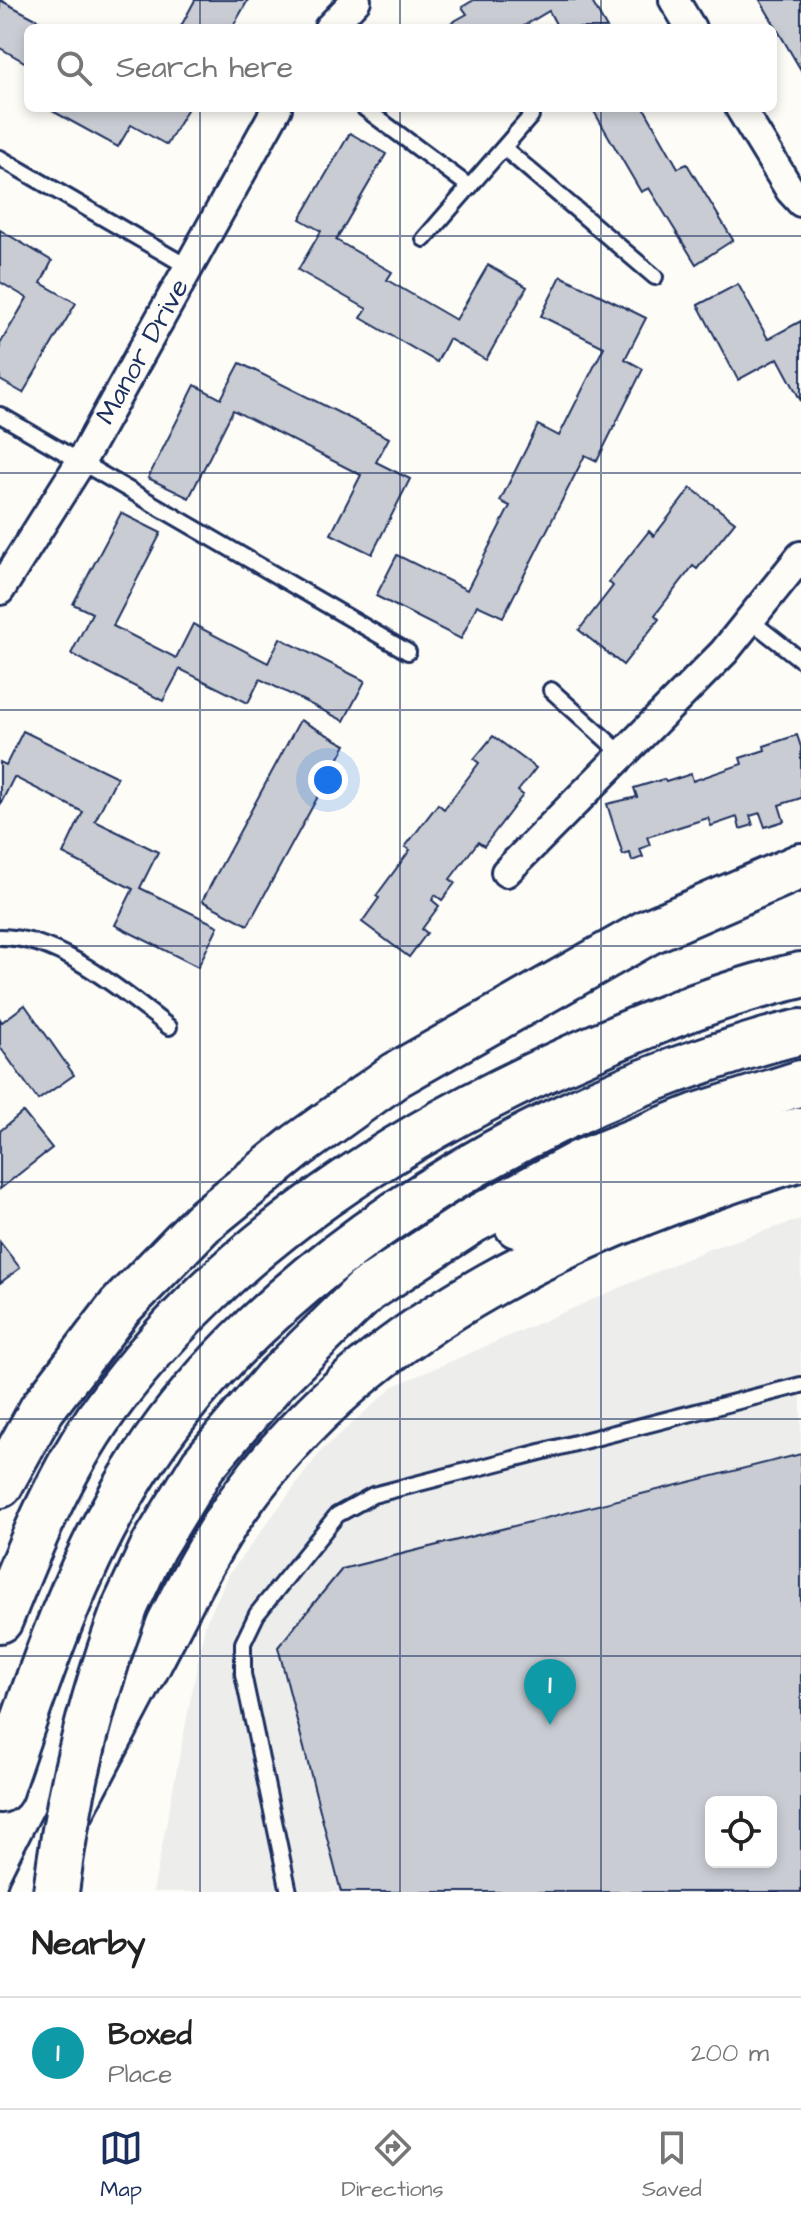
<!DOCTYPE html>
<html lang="en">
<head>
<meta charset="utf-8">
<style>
  :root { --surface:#fff; --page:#f2f2f2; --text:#222; --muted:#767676; --line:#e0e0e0; --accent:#1b2f5e }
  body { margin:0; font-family:"Architects Daughter",sans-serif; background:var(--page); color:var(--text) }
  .controls { position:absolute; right:24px; bottom:24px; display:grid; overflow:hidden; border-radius:12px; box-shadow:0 4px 12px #0003 }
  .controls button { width:72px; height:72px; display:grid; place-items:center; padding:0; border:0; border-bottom:2px solid var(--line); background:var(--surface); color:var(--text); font:40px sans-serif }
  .you { position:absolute; left:328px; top:780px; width:28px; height:28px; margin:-20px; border:6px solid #fff; border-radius:50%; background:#1a73e8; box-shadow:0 0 0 12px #1a73e833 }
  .badge { display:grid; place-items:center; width:52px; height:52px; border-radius:50%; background:var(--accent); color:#fff; font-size:26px; font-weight:700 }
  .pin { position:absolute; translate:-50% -66px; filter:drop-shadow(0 2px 4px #0008) }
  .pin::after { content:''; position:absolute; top:42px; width:28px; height:24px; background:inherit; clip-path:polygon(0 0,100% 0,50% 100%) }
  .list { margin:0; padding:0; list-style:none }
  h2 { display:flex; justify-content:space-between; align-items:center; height:104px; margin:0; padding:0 32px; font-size:34px }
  h2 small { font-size:26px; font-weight:400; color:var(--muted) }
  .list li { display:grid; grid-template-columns:52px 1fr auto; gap:24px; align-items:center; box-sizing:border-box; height:112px; padding:0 32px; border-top:2px solid var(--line) }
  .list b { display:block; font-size:30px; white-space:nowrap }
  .list p { margin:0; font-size:26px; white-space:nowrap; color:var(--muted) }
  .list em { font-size:26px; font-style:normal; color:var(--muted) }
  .icon { flex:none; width:44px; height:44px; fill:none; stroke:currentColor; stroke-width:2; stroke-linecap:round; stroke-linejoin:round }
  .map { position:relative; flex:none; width:801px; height:1892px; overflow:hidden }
  .search { position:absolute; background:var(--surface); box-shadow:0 4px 12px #0003; left:24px; right:24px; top:24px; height:88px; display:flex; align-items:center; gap:20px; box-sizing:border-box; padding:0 28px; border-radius:12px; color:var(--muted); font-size:30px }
  .sheet { height:216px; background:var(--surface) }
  nav { display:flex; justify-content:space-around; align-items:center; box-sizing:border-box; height:112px; border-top:2px solid var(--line); background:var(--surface); font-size:22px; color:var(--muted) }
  nav a { display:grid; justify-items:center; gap:4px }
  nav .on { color:var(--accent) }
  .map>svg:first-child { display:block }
</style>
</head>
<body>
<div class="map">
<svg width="801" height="1892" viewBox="0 0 801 1892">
  <rect width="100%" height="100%" fill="#fdfcf7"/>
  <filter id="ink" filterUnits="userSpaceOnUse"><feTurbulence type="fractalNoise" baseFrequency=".0125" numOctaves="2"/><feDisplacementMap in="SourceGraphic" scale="16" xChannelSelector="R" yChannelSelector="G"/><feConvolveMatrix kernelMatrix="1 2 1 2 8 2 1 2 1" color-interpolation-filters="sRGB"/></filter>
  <g filter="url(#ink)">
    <path fill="#edeeec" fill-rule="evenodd" d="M801 1219V1892H153L205 1625 229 1574 321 1451 394 1386 709 1249ZM711 1802H771V1862H711Z"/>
    <g fill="#c9ccd3" stroke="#1b2f5e" stroke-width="2" fill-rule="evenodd">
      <path d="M0 0 53 28H28V64L0 48Z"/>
      <path d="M195 0H248L232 28H180Z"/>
      <path d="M474 0H591L607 28H558L549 11 520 28H442L467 14 462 7Z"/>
      <path d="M760 0H801V70Z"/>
      <path d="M47 108H188L167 145 131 125 118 147Z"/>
      <path d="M592 108H644L678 168 687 164 733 240 696 264 649 188 641 192Z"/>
      <path d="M350 133 386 154 336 240 392 272 387 280 456 320 488 265 527 287 486 360 449 339 437 362 361 318 367 309 298 270 321 231 300 219Z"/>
      <path d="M0 230 52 261 41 283 76 303 23 393 0 380V344L27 298 0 282Z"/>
      <path d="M561 276 646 318 625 359 643 369 597 461 585 455 503 617 477 605 461 639 376 596 397 555 467 590 510 506 500 501 538 425 559 436 604 347 541 316Z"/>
      <path d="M738 284 768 339 801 321V401L778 358 738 380 698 305Z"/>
      <path d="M240 363 389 438 376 462 410 479 372 554 331 534 361 475 233 410 189 498 148 478 195 385 221 399Z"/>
      <path d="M691 488 735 522 697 569 693 566 655 615 659 619 623 665 579 630 613 586 609 582 649 531 654 536Z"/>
      <path d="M121 513 161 533 113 626 176 658 193 624 268 663 280 638 365 681 344 721 260 679 248 703 180 669 163 701 71 654 92 613 73 604Z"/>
      <path d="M300 720 346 745 248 925 202 901Z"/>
      <path d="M23 731 117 777 95 821 158 852 140 888 218 926 198 967 115 925 133 889 63 854 83 812 14 777 0 805V762L6 765Z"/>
      <path d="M797 735 801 747V798L779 805 784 821 765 827 760 813 750 816 753 825 740 829 737 817 711 826 708 818 647 837 650 845 640 849 643 857 632 861 630 853 623 855 607 804 637 797 634 788 664 779 666 782 691 774 693 781 742 764 740 758 765 750 764 746Z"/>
      <path d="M493 736 536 768 518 791 523 795 484 846 478 842 450 879 455 883 442 900 435 895 432 900 439 906 422 929 427 933 409 957 362 922 379 898 376 896 410 850 405 847 438 804 444 809 479 763 474 759Z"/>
      <path d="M25 1005 74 1075 38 1100 0 1047V1019L2 1022Z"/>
      <path d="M23 1112 52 1148 0 1189V1131Z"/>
      <path d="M0 1242 20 1268 0 1283Z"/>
      <path d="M801 1454V1892H341L278 1647 342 1569ZM711 1802H771V1862H711Z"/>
    </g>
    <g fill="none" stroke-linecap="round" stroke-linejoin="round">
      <g stroke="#1b2f5e" stroke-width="20">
        <g id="lane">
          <path d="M364 108 470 187"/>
          <path d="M504 148 655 277"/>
          <path d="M0 158 190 268"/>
          <path d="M424 239 531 116"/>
          <path d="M0 415 408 652"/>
          <path d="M750 620 801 660"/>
          <path d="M551 690 623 755"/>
          <path d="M0 937C61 937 123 992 169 1027"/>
          <path d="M289 1892 243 1674V1643L257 1614 337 1515 373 1495 801 1385"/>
        </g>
      </g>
      <g stroke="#1b2f5e" stroke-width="34">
        <g id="street">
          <path d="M674 0 691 28"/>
          <path d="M329 28 356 0"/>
          <path d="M740 108 790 190 801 202"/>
          <path id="s1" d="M0 590 80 463 277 108"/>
          <path d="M506 872 724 652 801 556"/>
        </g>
      </g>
      <g stroke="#1b2f5e" stroke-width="50">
        <g id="highway">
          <path d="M517 1225C606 1182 704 1149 801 1130"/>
          <path d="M0 1485 42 1409 120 1307 202 1223 297 1146 396 1075 648 932 801 866"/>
          <path d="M126 1605 153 1547 203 1465 275 1380 367 1290 472 1221 580 1163 697 1116 801 1083"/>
          <path d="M0 1620C29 1548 59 1473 105 1409 227 1241 407 1128 596 1047 662 1018 730 991 801 975"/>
          <path d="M0 1790C39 1675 77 1560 144 1458 265 1273 506 1124 714 1057 743 1048 771 1038 801 1032"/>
          <path d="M30 1892C68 1814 110 1738 150 1661 178 1608 204 1552 239 1503 372 1317 589 1222 801 1158"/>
        </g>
      </g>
      <use href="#lane" stroke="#fdfcf7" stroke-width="14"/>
      <use href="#street" stroke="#fdfcf7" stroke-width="28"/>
      <use href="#highway" stroke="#fdfcf7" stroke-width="44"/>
      <g stroke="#1b2f5e" stroke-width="50" stroke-linecap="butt">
        <path id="highway-bridge" d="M56 1892C68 1793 91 1698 126 1605"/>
      </g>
      <use href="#highway-bridge" stroke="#fdfcf7" stroke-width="44"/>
    </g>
  </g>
  <path fill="none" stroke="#1b2f5e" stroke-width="2" stroke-opacity="0.55" d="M200 0V28M400 0V28M601 0V28M200 108V1892M400 108V1892M601 108V1892M0 236H801M0 473H801M0 710H801M0 946H801M0 1182H801M0 1419H801M0 1656H801"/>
  <g text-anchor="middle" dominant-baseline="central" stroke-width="6" stroke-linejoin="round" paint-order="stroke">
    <g font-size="28" fill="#1b2f5e" stroke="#fdfcf7">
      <text stroke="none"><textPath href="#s1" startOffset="278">Manor Drive</textPath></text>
    </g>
  </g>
</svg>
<div class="controls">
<button><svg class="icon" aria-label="locate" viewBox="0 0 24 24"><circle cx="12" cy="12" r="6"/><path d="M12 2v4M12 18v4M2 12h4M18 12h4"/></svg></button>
</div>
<div class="you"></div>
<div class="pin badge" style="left:550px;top:1725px;background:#0f9aa8">1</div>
<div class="search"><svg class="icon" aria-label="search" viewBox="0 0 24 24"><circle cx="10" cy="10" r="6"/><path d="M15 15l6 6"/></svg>Search here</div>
</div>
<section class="sheet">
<h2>Nearby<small></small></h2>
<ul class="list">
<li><span class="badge" style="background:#0f9aa8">1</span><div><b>Boxed</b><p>Place</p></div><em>200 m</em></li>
</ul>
</section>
<nav>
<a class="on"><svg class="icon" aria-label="map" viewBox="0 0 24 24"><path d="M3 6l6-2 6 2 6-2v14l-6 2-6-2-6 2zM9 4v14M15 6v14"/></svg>Map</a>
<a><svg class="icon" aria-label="directions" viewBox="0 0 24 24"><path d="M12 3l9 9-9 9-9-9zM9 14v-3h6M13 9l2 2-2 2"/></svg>Directions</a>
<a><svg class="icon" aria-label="saved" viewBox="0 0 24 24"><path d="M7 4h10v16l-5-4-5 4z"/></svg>Saved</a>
</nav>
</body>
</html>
